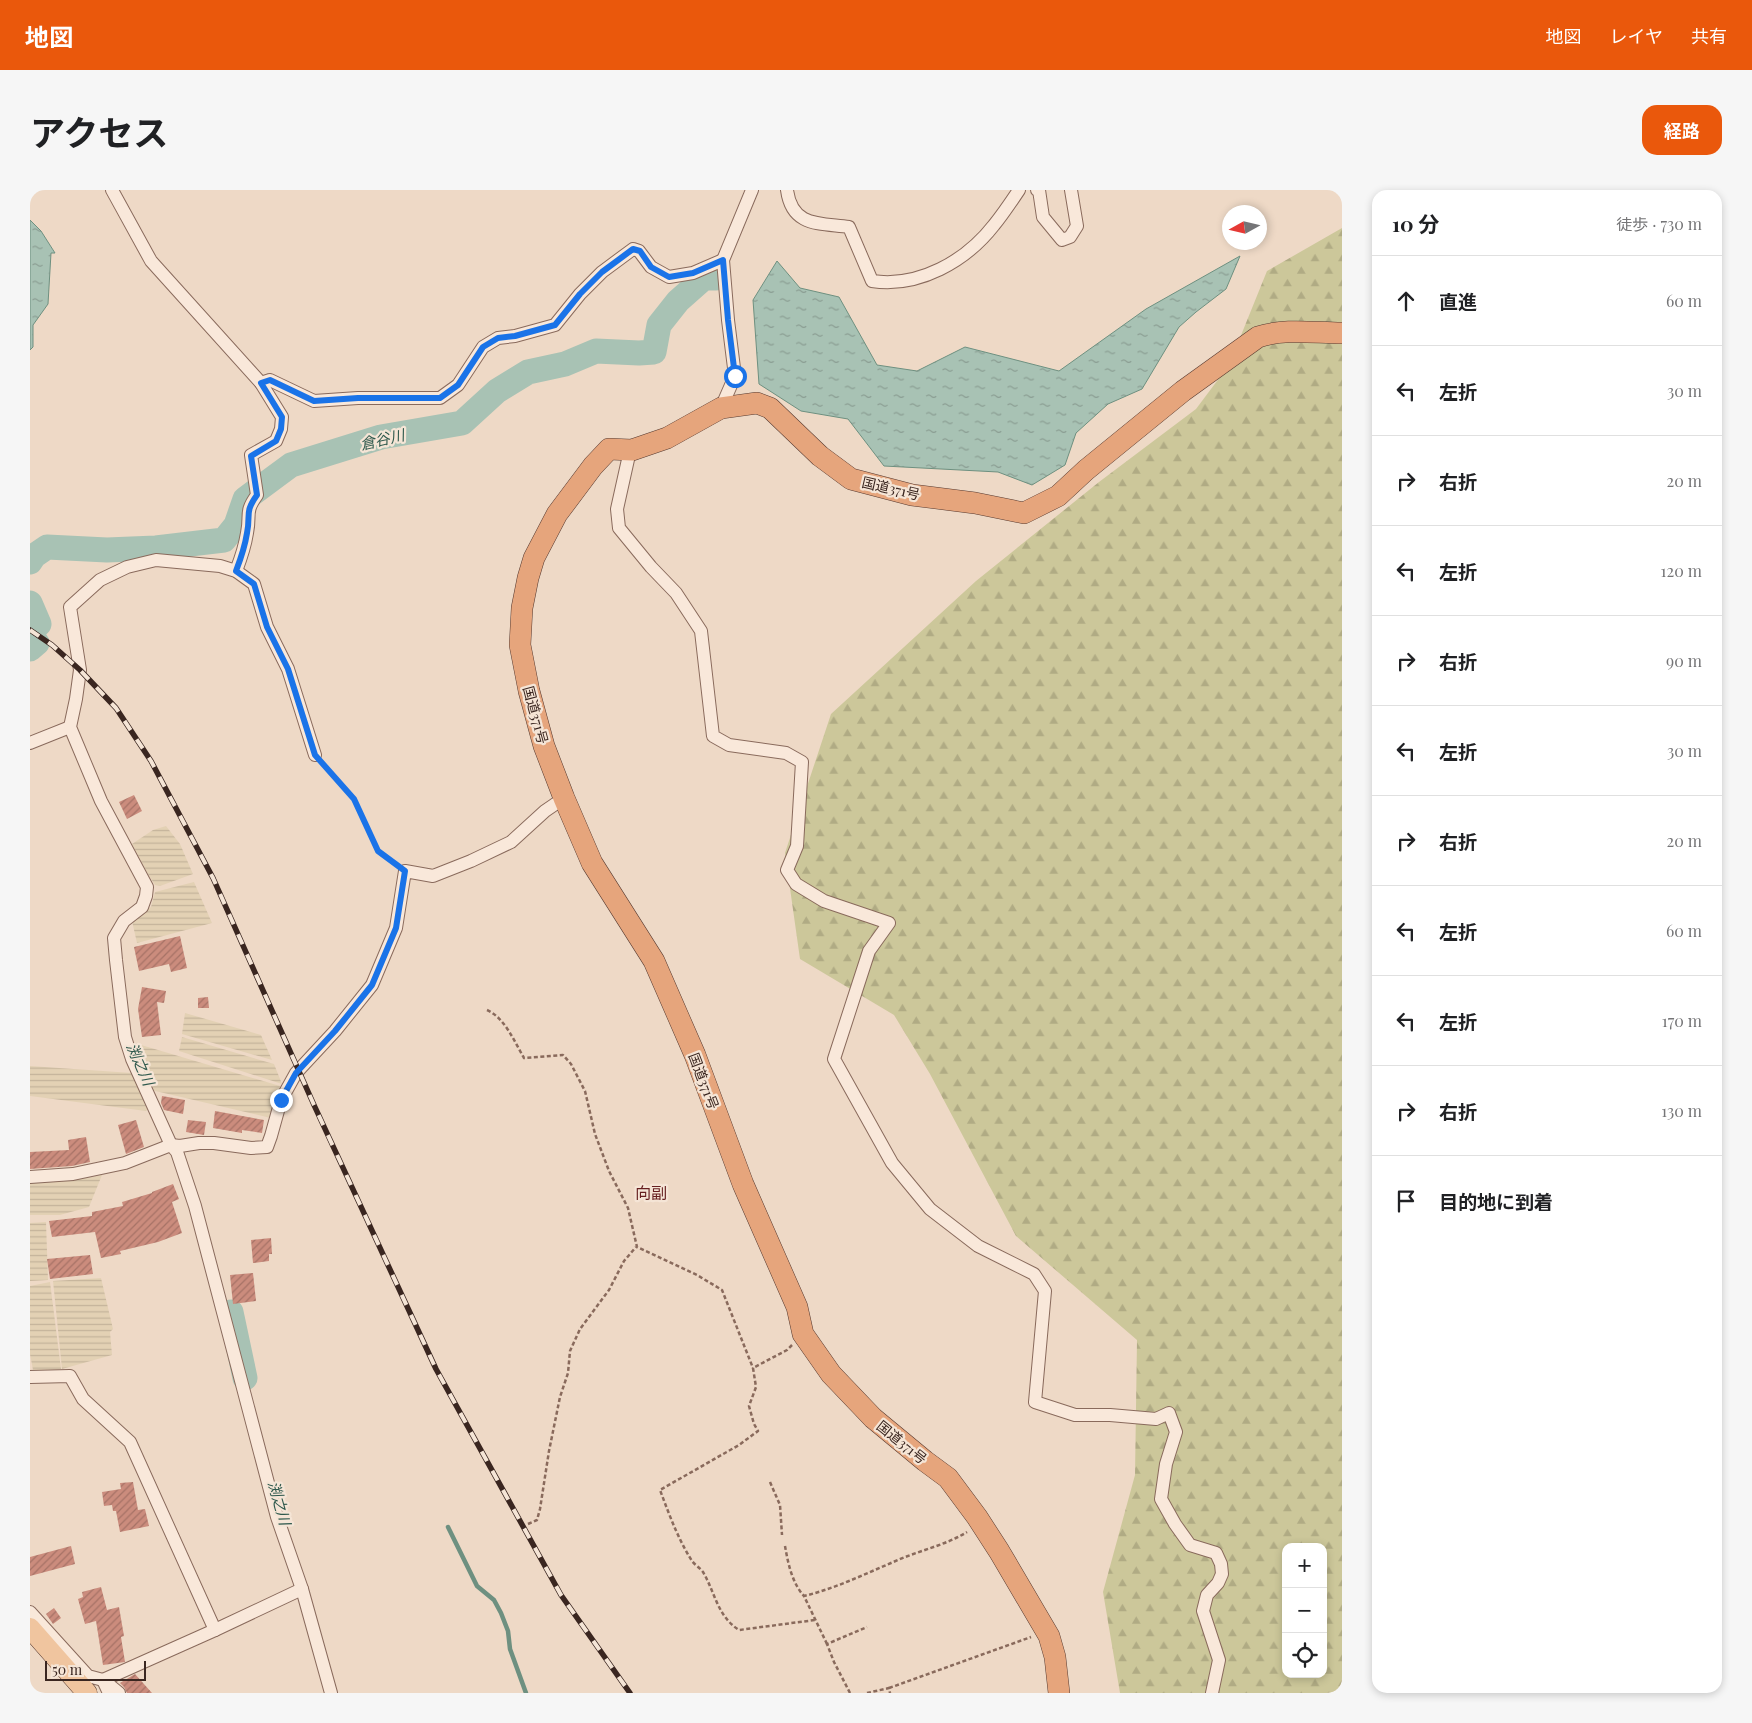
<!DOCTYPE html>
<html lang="ja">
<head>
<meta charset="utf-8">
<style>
  :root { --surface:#fff; --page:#f6f6f6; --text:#202124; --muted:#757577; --line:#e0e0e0; --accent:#ea580c }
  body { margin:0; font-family:"Playfair Display","Noto Sans JP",serif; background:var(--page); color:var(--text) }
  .controls { position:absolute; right:15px; bottom:15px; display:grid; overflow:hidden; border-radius:10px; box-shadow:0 2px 8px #0003 }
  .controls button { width:45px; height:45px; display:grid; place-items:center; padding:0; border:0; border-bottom:1px solid var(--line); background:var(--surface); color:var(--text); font:25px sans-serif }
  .compass { position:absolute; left:1192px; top:15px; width:45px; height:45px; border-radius:50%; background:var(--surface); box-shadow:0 2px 8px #0003; rotate:262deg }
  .scale { position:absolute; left:15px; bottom:12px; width:101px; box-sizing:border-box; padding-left:5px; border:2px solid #3a2620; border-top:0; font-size:14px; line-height:18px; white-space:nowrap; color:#3a2620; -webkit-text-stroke:4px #f5e5d6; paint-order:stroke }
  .stop { position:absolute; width:15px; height:15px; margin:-11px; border:4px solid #1a73e8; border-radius:50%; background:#fff }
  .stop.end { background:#1a73e8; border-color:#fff; box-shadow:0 1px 5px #0008 }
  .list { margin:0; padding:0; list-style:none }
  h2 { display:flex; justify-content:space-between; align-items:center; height:65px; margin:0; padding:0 20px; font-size:21px }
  h2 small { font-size:16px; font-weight:400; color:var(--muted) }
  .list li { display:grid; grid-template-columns:32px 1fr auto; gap:15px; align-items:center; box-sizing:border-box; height:90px; padding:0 20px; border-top:1px solid var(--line) }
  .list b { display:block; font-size:19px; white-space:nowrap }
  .list em { font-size:16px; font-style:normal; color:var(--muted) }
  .icon { flex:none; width:28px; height:28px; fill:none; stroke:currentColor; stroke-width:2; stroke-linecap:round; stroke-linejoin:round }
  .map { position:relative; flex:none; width:1312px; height:1503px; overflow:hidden; border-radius:15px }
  header { display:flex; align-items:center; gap:30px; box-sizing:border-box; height:70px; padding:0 25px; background:var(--accent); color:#fff }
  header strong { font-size:24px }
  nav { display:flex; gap:28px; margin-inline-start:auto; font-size:18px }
  .intro { display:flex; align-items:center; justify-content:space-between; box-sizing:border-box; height:120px; padding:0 30px }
  h1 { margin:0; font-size:35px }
  .button { padding:12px 22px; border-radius:15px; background:var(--accent); color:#fff; font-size:18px; font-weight:700 }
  main { display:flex; gap:30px; padding:0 30px }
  aside { flex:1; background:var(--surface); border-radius:15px; box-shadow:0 2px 8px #0003 }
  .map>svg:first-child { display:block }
</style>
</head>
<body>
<header>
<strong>地図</strong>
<nav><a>地図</a><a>レイヤ</a><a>共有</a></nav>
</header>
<div class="intro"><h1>アクセス</h1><a class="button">経路</a></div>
<main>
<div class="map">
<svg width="1312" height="1503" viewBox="0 0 1312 1503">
  <defs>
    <pattern id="farmland-rules" width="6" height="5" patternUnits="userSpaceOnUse" patternTransform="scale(1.25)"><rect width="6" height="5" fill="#e3d1b4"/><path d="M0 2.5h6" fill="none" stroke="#c4b39a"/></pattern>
    <pattern id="forest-firs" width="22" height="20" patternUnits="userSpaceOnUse" patternTransform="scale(1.25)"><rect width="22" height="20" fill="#ccc79a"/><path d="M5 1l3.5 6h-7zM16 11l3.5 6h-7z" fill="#b0ab84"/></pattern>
    <pattern id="water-ripples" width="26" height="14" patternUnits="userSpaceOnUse" patternTransform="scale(1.25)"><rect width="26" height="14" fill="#a8c2b4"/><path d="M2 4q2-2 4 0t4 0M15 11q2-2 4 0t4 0" fill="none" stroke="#8a9d92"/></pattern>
    <pattern id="building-hatch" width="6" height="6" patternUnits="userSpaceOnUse" patternTransform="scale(1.25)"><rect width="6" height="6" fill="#cb8c7d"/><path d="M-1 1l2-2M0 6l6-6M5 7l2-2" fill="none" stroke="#a67266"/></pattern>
  </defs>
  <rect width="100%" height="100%" fill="#eed9c6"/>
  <g fill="url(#farmland-rules)">
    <path d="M136 636 150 654 163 684 130 696 125 695 118 684 102 654 123 640Z"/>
    <path d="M164 692 182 733 107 753 102 731 121 717 125 702Z"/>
    <path d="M155 823 231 845 242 870 152 844Z"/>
    <path d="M152 847 244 874 252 894 149 861Z"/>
    <path d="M101 852 250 896 241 928 121 900Z"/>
    <path d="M0 876 102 883 119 918 116 921 0 906Z"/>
    <path d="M72 985 59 1017 30 1025H0V993L39 991Z"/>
    <path d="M16 1032 18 1090 0 1091V1033Z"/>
    <path d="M71 1088 83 1139 80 1142 82 1165 32 1179 23 1091Z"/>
    <path d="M20 1092 31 1179 6 1184 3 1180 0 1164V1096Z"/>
  </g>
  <path fill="url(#forest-firs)" fill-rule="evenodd" d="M1312 38V1503H1090L1073 1402 1105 1285 1107 1150 986 1046 900 884 864 825 770 769 755 663 801 524 946 391 1069 292 1166 219 1199 175 1237 81ZM1256 1357H1293V1484H1256Z"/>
  <g fill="url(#water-ripples)" stroke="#6e9080">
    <path d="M0 30 11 41 25 63H21L18 114 3 135V157L0 160Z"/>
    <path d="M1210 66 1196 99 1166 122 1149 137 1112 199 1078 214 1046 243 1035 275 1002 295 968 282 854 276 818 229 771 221 729 194 723 110 747 71 770 98 809 107 847 175 887 181 935 157 1029 181 1116 119Z"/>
  </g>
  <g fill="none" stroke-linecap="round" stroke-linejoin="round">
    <path stroke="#6e9080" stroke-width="4.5" d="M418 1337 447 1396 464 1410 471 1423 478 1441 480 1459 496 1503"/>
    <g stroke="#a8c2b4" stroke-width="25">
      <path d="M0 372 4 366 17 357 77 360 126 358 194 350 206 335 215 309 261 275 351 247 432 233 467 201 498 182 535 174 566 161 609 163 624 162 629 135 648 111 674 88H686"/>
      <path d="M0 413 9 434"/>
      <path d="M0 459 7 453"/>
      <path d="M201 1122 215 1188"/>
    </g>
  </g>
  <g fill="url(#building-hatch)">
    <path d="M104 605 112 621 97 629 89 612Z"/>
    <path d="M150 746 157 778 141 782 139 774 109 781 104 757Z"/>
    <path d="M112 797 136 801 134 813 127 812 131 845 112 847 108 819Z"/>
    <path d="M178 807 179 818H168V808Z"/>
    <path d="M132 906 155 910 153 924 134 920 131 913Z"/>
    <path d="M185 921 234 930 232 943 212 940V943L183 938Z"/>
    <path d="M106 930 114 957 96 964 88 935Z"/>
    <path d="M158 930 176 932 174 945 156 942Z"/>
    <path d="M56 947 60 972 42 976 0 979V962L39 960 38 950Z"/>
    <path d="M143 994 149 1009 142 1012 152 1043 128 1052 90 1061 91 1064 71 1068 65 1042 22 1047 19 1031 62 1026V1022L93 1016 92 1012 122 1003V1002Z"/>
    <path d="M241 1048 242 1064H239V1071L223 1073 221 1050Z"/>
    <path d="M60 1065 63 1084 20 1089 17 1069Z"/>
    <path d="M223 1083 226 1111 203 1114 200 1085Z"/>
    <path d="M103 1292 108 1320 115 1319 119 1336 90 1342 86 1321H83L82 1315 74 1316 72 1302 91 1299 90 1293Z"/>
    <path d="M41 1356 45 1374 0 1386V1367Z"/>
    <path d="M71 1397 77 1420 89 1417 94 1446 91 1447 95 1472 73 1475 66 1431 55 1434 48 1409 53 1407 52 1402Z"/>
    <path d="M24 1418 31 1428 23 1434 16 1424Z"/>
    <path d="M105 1484 122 1503H97L94 1497 90 1493Z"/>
  </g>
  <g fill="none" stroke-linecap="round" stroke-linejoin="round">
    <g stroke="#896a5c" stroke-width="14">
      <g id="minor">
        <path d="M82 0 121 71 231 193 252 227 251 239 246 251 221 265 227 305C214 323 221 324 217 343 215 356 211 368 206 381"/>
        <path d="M757 0C762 37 789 33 819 37L842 91C889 98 936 71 964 35 973 24 981 12 989 0"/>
        <path d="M1007 0H1009L1013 27 1032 50 1040 47 1047 36 1041 0"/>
        <path d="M231 193 240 190 284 211 328 208H410L428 195 453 157 468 148 485 146 525 135 550 104 572 82 603 59 609 61 621 77 639 87 663 83 693 70"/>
        <path d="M691 218 705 186 698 130 693 70 722 0"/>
        <path d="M602 260 599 265 587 319 589 338 621 377 646 403 671 441 683 546 699 555 756 563 772 572 767 656 757 680 766 694 794 711 859 733 839 761 804 869 862 973 900 1019 948 1056 1004 1084 1015 1101 1005 1212 1045 1225H1080L1126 1229 1139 1223 1146 1242 1136 1274 1131 1309 1145 1334 1160 1355 1186 1363 1191 1374 1192 1384 1188 1393 1177 1405 1173 1421 1189 1470 1182 1503"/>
        <path d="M0 553 40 537"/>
        <path d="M285 565 258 479 237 437 224 394 206 381 190 376 126 370 97 377 70 390 40 417 50 480 46 509 40 537 71 611 117 697 116 706 112 717 94 731 84 748 86 770 95 847 102 869 141 955 147 962 165 1016 247 1327 272 1399 301 1503"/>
        <path d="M0 987 43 984 95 973 141 955 150 956 169 953H184L221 958 237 957 241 946 251 910 266 883 305 841 342 795 366 738 375 681 403 686 441 671 481 652 515 621 534 608"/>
        <path d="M0 1187 40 1186 53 1209 100 1252 185 1440"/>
        <path d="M0 1422 58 1486 73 1490 89 1503"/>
        <path d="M79 1503 73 1490 185 1440 272 1399"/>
      </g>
    </g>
    <g stroke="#573a30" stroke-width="21">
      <path id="primary" d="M0 1438 57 1503"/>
    </g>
    <g stroke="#573a30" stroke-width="22">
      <path id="trunk" d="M1029 1503 1025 1467 1019 1446 969 1361 947 1327 918 1288 895 1271 843 1228 801 1184 773 1144 767 1117 713 994 665 865 624 771 562 673 534 608 514 556 499 501 490 455 492 418 498 388 504 368 527 324 563 276 579 259 602 260 637 248 691 218 727 213 740 218 790 266 821 289 882 305 945 313 994 323 1028 306 1056 280 1153 201 1228 147C1255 138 1284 143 1312 143"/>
    </g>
    <g stroke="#896a5c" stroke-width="2.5" stroke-dasharray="4 2.5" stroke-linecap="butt">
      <path d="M292 573 324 609 348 661 366 674"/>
      <path d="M457 820C475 828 484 851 494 868L533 865 541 874 555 901 565 944 579 981 598 1018 607 1057 667 1085 692 1100 723 1178"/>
      <path d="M762 1155 757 1160 723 1178 726 1197 719 1216 724 1234 728 1241 709 1255 630 1300C639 1324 648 1349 662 1371 665 1375 670 1378 673 1382 685 1402 687 1426 709 1440L785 1430"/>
      <path d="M740 1292 750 1315 752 1345"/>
      <path d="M498 1334 507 1330 510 1319 519 1261 530 1207 538 1183 540 1161 550 1139 579 1100 594 1071 606 1057"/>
      <path d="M755 1356C758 1373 762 1393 774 1406"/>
      <path d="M797 1454 774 1406C807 1398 837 1383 868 1370 891 1360 916 1355 937 1342"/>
      <path d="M859 1498 1001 1447"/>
      <path d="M820 1503 804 1472 797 1454 837 1437"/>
      <path d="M837 1503 859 1498 860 1503"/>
    </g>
    <use href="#minor" stroke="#f9e8da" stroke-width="12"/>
    <use href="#primary" stroke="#f0c59f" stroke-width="20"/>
    <use href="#trunk" stroke="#e6a57c" stroke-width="21"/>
    <g stroke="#3a2620" stroke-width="5.5">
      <path id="rail" d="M0 440 22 455 50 480 86 518 121 571 183 688 284 915 406 1179 531 1405 600 1503"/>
    </g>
    <use href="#rail" stroke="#f5e5d6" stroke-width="4" stroke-dasharray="11" stroke-linecap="butt"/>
  </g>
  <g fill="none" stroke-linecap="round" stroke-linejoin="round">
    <path stroke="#1a73e8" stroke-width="6" d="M251 910 266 883 305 841 342 795 366 738 375 681 348 661 324 609 285 565 258 479 237 437 224 394 206 381C211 368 215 356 217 343 221 324 214 323 227 305L221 266 246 251 251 239 252 227 231 193 240 190 284 211 328 208H410L428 195 453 157 468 148 485 146 525 135 550 104 572 82 603 59 610 61 621 77 639 87 663 83 693 70 698 130 705 186"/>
  </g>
  <g text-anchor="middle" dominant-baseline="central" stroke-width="4.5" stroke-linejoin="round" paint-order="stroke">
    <g font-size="14" fill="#3a2620" stroke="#f5e5d6">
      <text transform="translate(861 298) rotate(13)">国道371号</text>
      <text transform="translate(506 525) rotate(75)">国道371号</text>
      <text transform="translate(674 891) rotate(69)">国道371号</text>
      <text transform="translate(872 1252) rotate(39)">国道371号</text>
    </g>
    <g font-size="15" font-style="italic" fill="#2f594d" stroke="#f5e5d6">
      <text transform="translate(352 249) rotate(-13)">倉谷川</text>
      <text transform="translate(111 874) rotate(66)">渕之川</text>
      <text transform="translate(250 1313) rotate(74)">渕之川</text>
    </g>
    <g font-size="16" fill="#661f20" stroke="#f5e5d6">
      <text x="621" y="1002">向副</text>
    </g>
  </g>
</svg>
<div class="controls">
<button>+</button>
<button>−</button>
<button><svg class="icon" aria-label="locate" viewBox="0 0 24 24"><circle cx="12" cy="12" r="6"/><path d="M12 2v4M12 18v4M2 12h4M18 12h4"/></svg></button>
</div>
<svg class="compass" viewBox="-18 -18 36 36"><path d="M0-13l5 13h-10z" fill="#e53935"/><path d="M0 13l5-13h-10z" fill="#757577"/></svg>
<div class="scale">50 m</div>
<div class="stop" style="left:705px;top:186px"></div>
<div class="stop end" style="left:251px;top:910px"></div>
</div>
<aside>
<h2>10 分<small>徒歩 · 730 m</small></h2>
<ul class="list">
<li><svg class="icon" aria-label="ahead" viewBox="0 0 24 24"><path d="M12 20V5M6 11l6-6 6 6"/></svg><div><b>直進</b></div><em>60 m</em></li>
<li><svg class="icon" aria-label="left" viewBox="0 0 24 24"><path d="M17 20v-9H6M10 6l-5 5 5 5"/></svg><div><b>左折</b></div><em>30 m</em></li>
<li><svg class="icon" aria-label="right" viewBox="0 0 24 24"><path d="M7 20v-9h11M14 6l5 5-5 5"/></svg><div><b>右折</b></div><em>20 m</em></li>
<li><svg class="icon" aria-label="left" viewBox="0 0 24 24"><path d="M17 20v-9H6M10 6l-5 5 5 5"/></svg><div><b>左折</b></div><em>120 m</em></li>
<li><svg class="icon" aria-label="right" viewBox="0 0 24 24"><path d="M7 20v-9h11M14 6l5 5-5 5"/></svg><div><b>右折</b></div><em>90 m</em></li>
<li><svg class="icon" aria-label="left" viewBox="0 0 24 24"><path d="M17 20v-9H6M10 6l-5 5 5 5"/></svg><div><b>左折</b></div><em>30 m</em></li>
<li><svg class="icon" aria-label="right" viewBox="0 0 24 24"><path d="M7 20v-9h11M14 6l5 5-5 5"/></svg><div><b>右折</b></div><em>20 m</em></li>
<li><svg class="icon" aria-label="left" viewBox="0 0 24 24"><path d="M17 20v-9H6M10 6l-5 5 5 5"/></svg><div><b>左折</b></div><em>60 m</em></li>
<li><svg class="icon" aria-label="left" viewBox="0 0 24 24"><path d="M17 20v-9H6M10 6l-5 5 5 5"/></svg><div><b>左折</b></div><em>170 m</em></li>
<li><svg class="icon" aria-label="right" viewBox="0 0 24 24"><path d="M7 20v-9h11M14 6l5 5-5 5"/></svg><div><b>右折</b></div><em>130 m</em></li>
<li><svg class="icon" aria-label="arrive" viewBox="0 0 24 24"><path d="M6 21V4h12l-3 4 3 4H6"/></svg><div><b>目的地に到着</b></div></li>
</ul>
</aside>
</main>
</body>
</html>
